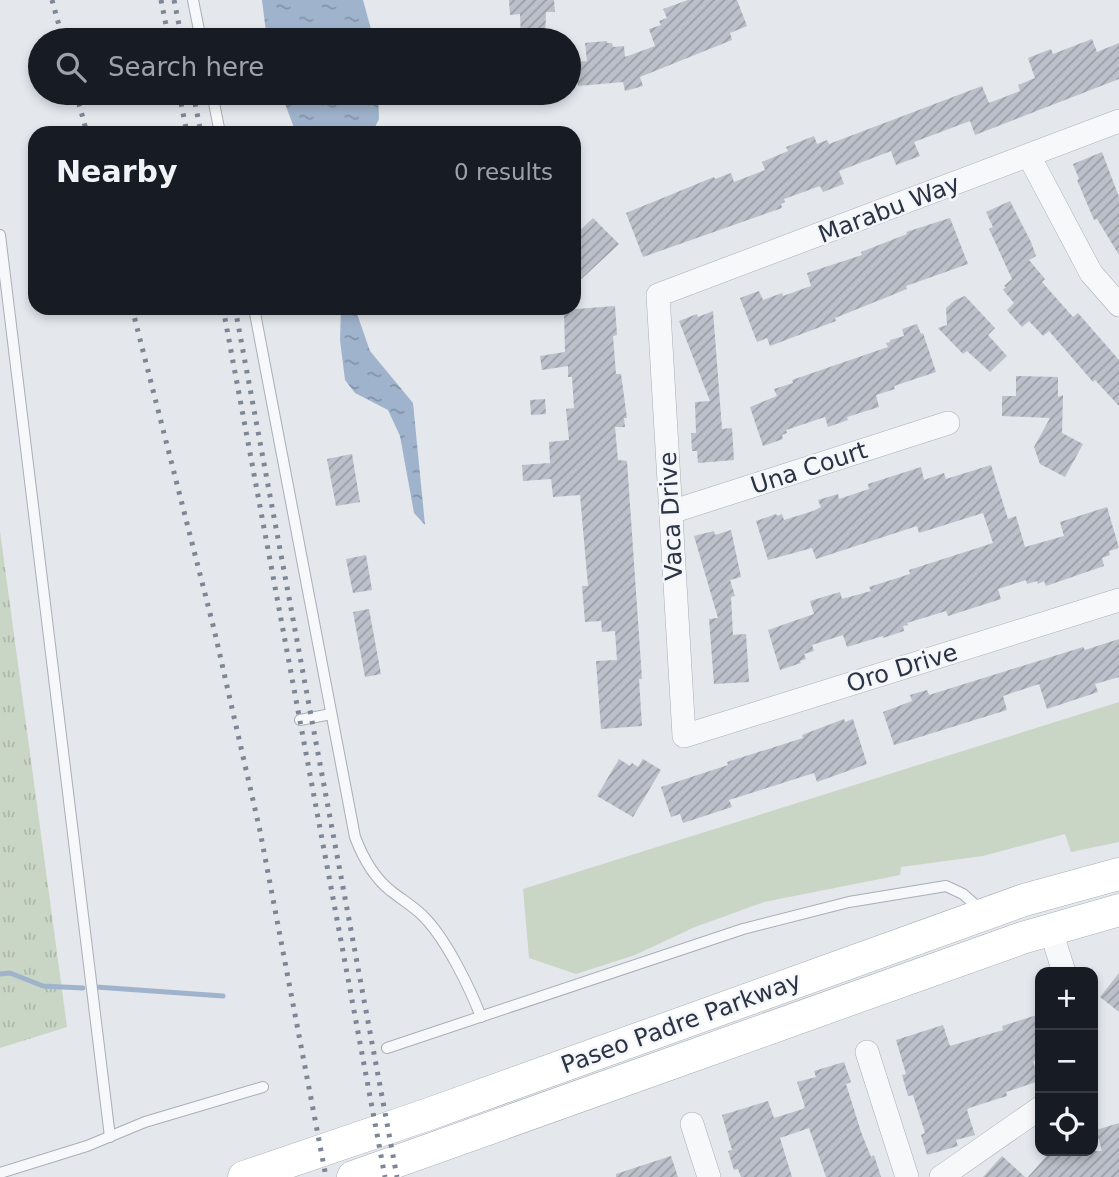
<!DOCTYPE html>
<html lang="en">
<head>
<meta charset="utf-8">
<style>
  :root { --surface:#171b24; --page:#242831; --text:#f1f3f6; --muted:#9ea1a6; --line:#363941 }
  body { margin:0; font-family:"DejaVu Sans",sans-serif; background:var(--page); color:var(--text) }
  .controls { position:absolute; right:21px; bottom:21px; display:grid; overflow:hidden; border-radius:14px; box-shadow:0 4px 10px #0003 }
  .controls button { width:63px; height:63px; display:grid; place-items:center; padding:0; border:0; border-bottom:2px solid var(--line); background:var(--surface); color:var(--text); font:35px sans-serif }
  .list { margin:0; padding:0; list-style:none }
  h2 { display:flex; justify-content:space-between; align-items:center; height:91px; margin:0; padding:0 28px; font-size:30px }
  h2 small { font-size:23px; font-weight:400; color:var(--muted) }
  .icon { flex:none; width:38px; height:38px; fill:none; stroke:currentColor; stroke-width:2; stroke-linecap:round; stroke-linejoin:round }
  .map { position:relative; flex:none; width:1119px; height:1177px; overflow:hidden }
  .search { position:absolute; background:var(--surface); box-shadow:0 4px 10px #0003; left:28px; top:28px; width:553px; height:77px; display:flex; align-items:center; gap:18px; box-sizing:border-box; padding:0 24px; border-radius:38px; color:var(--muted); font-size:26px }
  .panel { position:absolute; background:var(--surface); box-shadow:0 4px 10px #0003; left:28px; top:126px; width:553px; height:189px; border-radius:21px }
  .map>svg:first-child { display:block }
</style>
</head>
<body>
<div class="map">
<svg width="1119" height="1177" viewBox="0 0 1119 1177">
  <defs>
    <pattern id="park-tufts" width="24" height="20" patternUnits="userSpaceOnUse" patternTransform="scale(1.75)"><rect width="24" height="20" fill="#c9d6c5"/><path d="M3 7l-1-3M5 7V3M7 7l1-3M15 17l-1-3M17 17v-4M19 17l1-3" fill="none" stroke="#adb8ab"/></pattern>
    <pattern id="water-ripples" width="26" height="14" patternUnits="userSpaceOnUse" patternTransform="scale(1.75)"><rect width="26" height="14" fill="#9fb4cc"/><path d="M2 4q2-2 4 0t4 0M15 11q2-2 4 0t4 0" fill="none" stroke="#8293a7"/></pattern>
    <pattern id="building-hatch" width="6" height="6" patternUnits="userSpaceOnUse" patternTransform="scale(1.75)"><rect width="6" height="6" fill="#bbc0ca"/><path d="M-1 1l2-2M0 6l6-6M5 7l2-2" fill="none" stroke="#989da6"/></pattern>
  </defs>
  <rect width="100%" height="100%" fill="#e4e7ec"/>
  <path fill="#c9d6c5" d="M1119 702V842L1071 852 1065 834 983 856 901 867 900 875 764 902 695 927 635 955 576 974 529 958 523 889Z"/>
  <path fill="url(#park-tufts)" d="M0 531 67 1027 0 1048Z"/>
  <g fill="url(#water-ripples)">
    <path d="M262 0H363L374 40H267Z"/>
    <path d="M281 93H378L379 119 372 133H296Z"/>
    <path d="M341 308H355L370 351 413 403 425 525 414 513 400 436 388 410 355 393 345 380 340 340Z"/>
  </g>
  <g fill="none" stroke-linecap="round" stroke-linejoin="round">
    <g stroke="#9fb4cc" stroke-width="5">
      <path d="M0 974 10 973 43 986 83 988"/>
      <path d="M96 987 223 996"/>
    </g>
  </g>
  <g fill="url(#building-hatch)">
    <path d="M509 0H554L555 12H546L545 40H521L520 14 510 15Z"/>
    <path d="M688 0H737L747 26 730 33 732 40 640 77 643 86 625 91 623 82 578 86 575 62 587 61 585 43 607 41V43H612L613 47 624 46 625 57 655 46 649 29 661 25 659 21 667 18 663 9Z"/>
    <path d="M1092 39 1097 52 1119 43V79L975 135 970 121 914 142 920 156 896 165 891 151 839 171 844 184 823 192 820 186 784 199 785 202 781 204 782 208 643 257 626 213 714 177 715 179 731 173 734 182 765 170 762 162 788 151 786 147 814 136 817 144 827 140 829 144 982 86 989 103 1020 91 1018 85 1035 78 1028 58 1051 49 1053 54Z"/>
    <path d="M1102 152 1119 197V255L1097 219 1094 220 1077 180 1079 179 1073 164Z"/>
    <path d="M1010 201 1031 242 1036 256 1029 260 1045 279 1042 282 1073 317 1078 313 1119 360V406L1095 380 1093 382 1049 331 1043 336 1029 321 1022 327 1007 310 1014 303 1003 290 1006 287 1004 286 1012 279 989 229 993 227 986 212Z"/>
    <path d="M593 218 619 244 574 286V236Z"/>
    <path d="M950 218 968 264 906 286 907 289 835 318 836 321 770 346 767 338 757 342 740 298 759 291 763 300 782 293 783 296 811 286 807 273 862 255 861 252 907 234 906 232Z"/>
    <path d="M965 296 995 328 988 335 1007 356 990 372 967 351 963 354 938 328 947 325 946 308 955 300Z"/>
    <path d="M615 306 617 335 613 336 616 374H621L627 418H624L625 427H615L618 460 627 461 642 679H639L642 726 601 729 596 661 617 660 615 631 602 632 601 621 585 622 582 586H588L580 495 553 497 551 479 523 481 522 465 550 463 549 442 569 440 566 409 574 408 572 377H568V366L542 370 540 356 565 352 564 310Z"/>
    <path d="M713 311 722 429 732 428 734 460 698 463 697 451H692L691 433H696L695 402 710 401 679 321 697 314 698 317Z"/>
    <path d="M917 324 921 334 923 333 936 372 894 386 895 389 876 395 879 407 847 417 848 420 828 427 825 417 786 430 787 433 782 435 783 439 763 446 750 407 777 396 774 389 793 383 792 380 888 347 886 343 890 342V340L904 336 902 329Z"/>
    <path d="M1016 376 1058 377V397L1063 395 1062 433 1083 444 1065 477 1040 464 1034 447 1050 418 1002 416V396H1016Z"/>
    <path d="M545 399 546 414 531 415 530 400Z"/>
    <path d="M352 454 360 502 336 506 327 459Z"/>
    <path d="M991 465 1008 519 1016 516 1025 547 1064 536 1060 522 1107 507 1119 548 1109 551 1110 555 1102 558 1104 566 1046 586 1044 581 1038 584 1037 581 1027 584 1026 580 998 589 1001 599 948 616 946 611 907 623 908 625 903 626 904 631 883 638V636L847 647 843 635 812 645 814 651 804 654 806 659 800 661 801 663 780 670 768 630 814 614 810 601 840 592 842 599 871 591 869 587 910 574 909 570 993 543 983 513 919 533 917 526 816 559 812 548 768 560 756 521 776 514 777 516 782 514 784 520 813 511 821 507 818 500 838 494 839 499 869 489 868 484 921 467 924 480 944 473 946 479Z"/>
    <path d="M731 530 741 577 730 580 735 596 731 597 733 635 746 634 749 682 714 684 709 619 718 618 694 536 714 531 715 535Z"/>
    <path d="M366 555 372 590 353 593 346 559Z"/>
    <path d="M369 609 381 674 365 677 353 612Z"/>
    <path d="M1119 639V677L1095 684 1098 692 1047 709 1039 684 1003 696 1007 710 894 745 883 712 912 701 910 695 927 690 929 695 1083 647 1085 650Z"/>
    <path d="M844 719 845 722 853 719 867 764 817 782 814 773 729 800 732 807 683 823 680 814 671 817 661 787 728 765 727 762 803 738 802 735Z"/>
    <path d="M619 759 630 766 632 763 638 767 643 759 661 770 633 817 597 796Z"/>
    <path d="M1119 973V1012L1100 997Z"/>
    <path d="M1040 1014V1059L1033 1061 1039 1081 1006 1092 1007 1096 969 1108 967 1110 975 1135 956 1140 958 1146 927 1155 921 1135 925 1133 913 1095 908 1096 902 1075 906 1074 896 1040 943 1025 950 1046 1003 1030 1002 1026Z"/>
    <path d="M844 1062 851 1082 846 1084 861 1132 871 1157 874 1155 881 1177H826L809 1128 780 1138 792 1177H741L738 1169 734 1170 728 1151 732 1150 722 1115 768 1101 774 1118 803 1109 805 1107 797 1082 816 1077 814 1071Z"/>
    <path d="M1119 1123V1177H1028L1051 1151H1102L1096 1130Z"/>
    <path d="M671 1156 678 1177H616V1174Z"/>
    <path d="M1002 1156 1025 1177H983Z"/>
  </g>
  <g fill="none" stroke-linecap="round" stroke-linejoin="round">
    <g stroke="#a9aeb7" stroke-width="12">
      <g id="service">
        <path d="M193 0 201 40"/>
        <path d="M212 93 220 133"/>
        <path d="M0 235 110 1137"/>
        <path d="M254 308 355 837C363 858 373 877 391 891 402 900 415 907 425 918 447 941 470 988 481 1017"/>
        <path d="M300 720 331 714"/>
        <path d="M387 1048 743 929 849 902 946 886 963 894 981 910"/>
        <path d="M0 1173 87 1146 145 1122 263 1087"/>
      </g>
    </g>
    <g stroke="#a9aeb7" stroke-width="24">
      <g id="minor">
        <path d="M1119 121 658 295 684 736 1119 600"/>
        <path d="M1029 156 1091 273 1119 305"/>
        <path d="M671 512 948 423"/>
        <path d="M1050 928 1064 972"/>
        <path d="M867 1052 907 1177"/>
        <path d="M692 1124 709 1177"/>
        <path d="M941 1177 1040 1108"/>
      </g>
    </g>
    <g stroke="#a9aeb7" stroke-width="33">
      <g id="secondary">
        <path d="M244 1177 429 1114 1024 900 1119 874"/>
        <path d="M353 1177 1022 938 1119 910"/>
      </g>
    </g>
    <use href="#service" stroke="#f7f8fa" stroke-width="10"/>
    <use href="#minor" stroke="#f7f8fa" stroke-width="23"/>
    <use href="#secondary" stroke="#fff" stroke-width="32"/>
    <g stroke="#7d8696" stroke-width="5" stroke-dasharray="3.5 7" stroke-linecap="butt">
      <path d="M52 0 63 40"/>
      <path d="M161 0 169 40"/>
      <path d="M174 0 182 40"/>
      <path d="M76 93 87 133"/>
      <path d="M179 93 187 133"/>
      <path d="M193 93 201 133"/>
      <path d="M132 308 214 629 260 831 326 1177"/>
      <path d="M223 308 385 1177"/>
      <path d="M235 308 397 1177"/>
    </g>
  </g>
  <g text-anchor="middle" dominant-baseline="central" stroke-width="5" stroke-linejoin="round" paint-order="stroke">
    <g font-size="24" fill="#2b3445" stroke="#f4f6f9">
      <text transform="translate(889 209) rotate(-21)">Marabu Way</text>
      <text transform="translate(809 468) rotate(-18)">Una Court</text>
      <text transform="translate(671 516) rotate(-93)">Vaca Drive</text>
      <text transform="translate(902 668) rotate(-17)">Oro Drive</text>
      <text transform="translate(681 1023) rotate(-20)">Paseo Padre Parkway</text>
    </g>
  </g>
</svg>
<div class="controls">
<button>+</button>
<button>−</button>
<button><svg class="icon" aria-label="locate" viewBox="0 0 24 24"><circle cx="12" cy="12" r="6"/><path d="M12 2v4M12 18v4M2 12h4M18 12h4"/></svg></button>
</div>
<div class="search"><svg class="icon" aria-label="search" viewBox="0 0 24 24"><circle cx="10" cy="10" r="6"/><path d="M15 15l6 6"/></svg>Search here</div>
<section class="panel">
<h2>Nearby<small>0 results</small></h2>
<ul class="list">
</ul>
</section>
</div>
</body>
</html>
